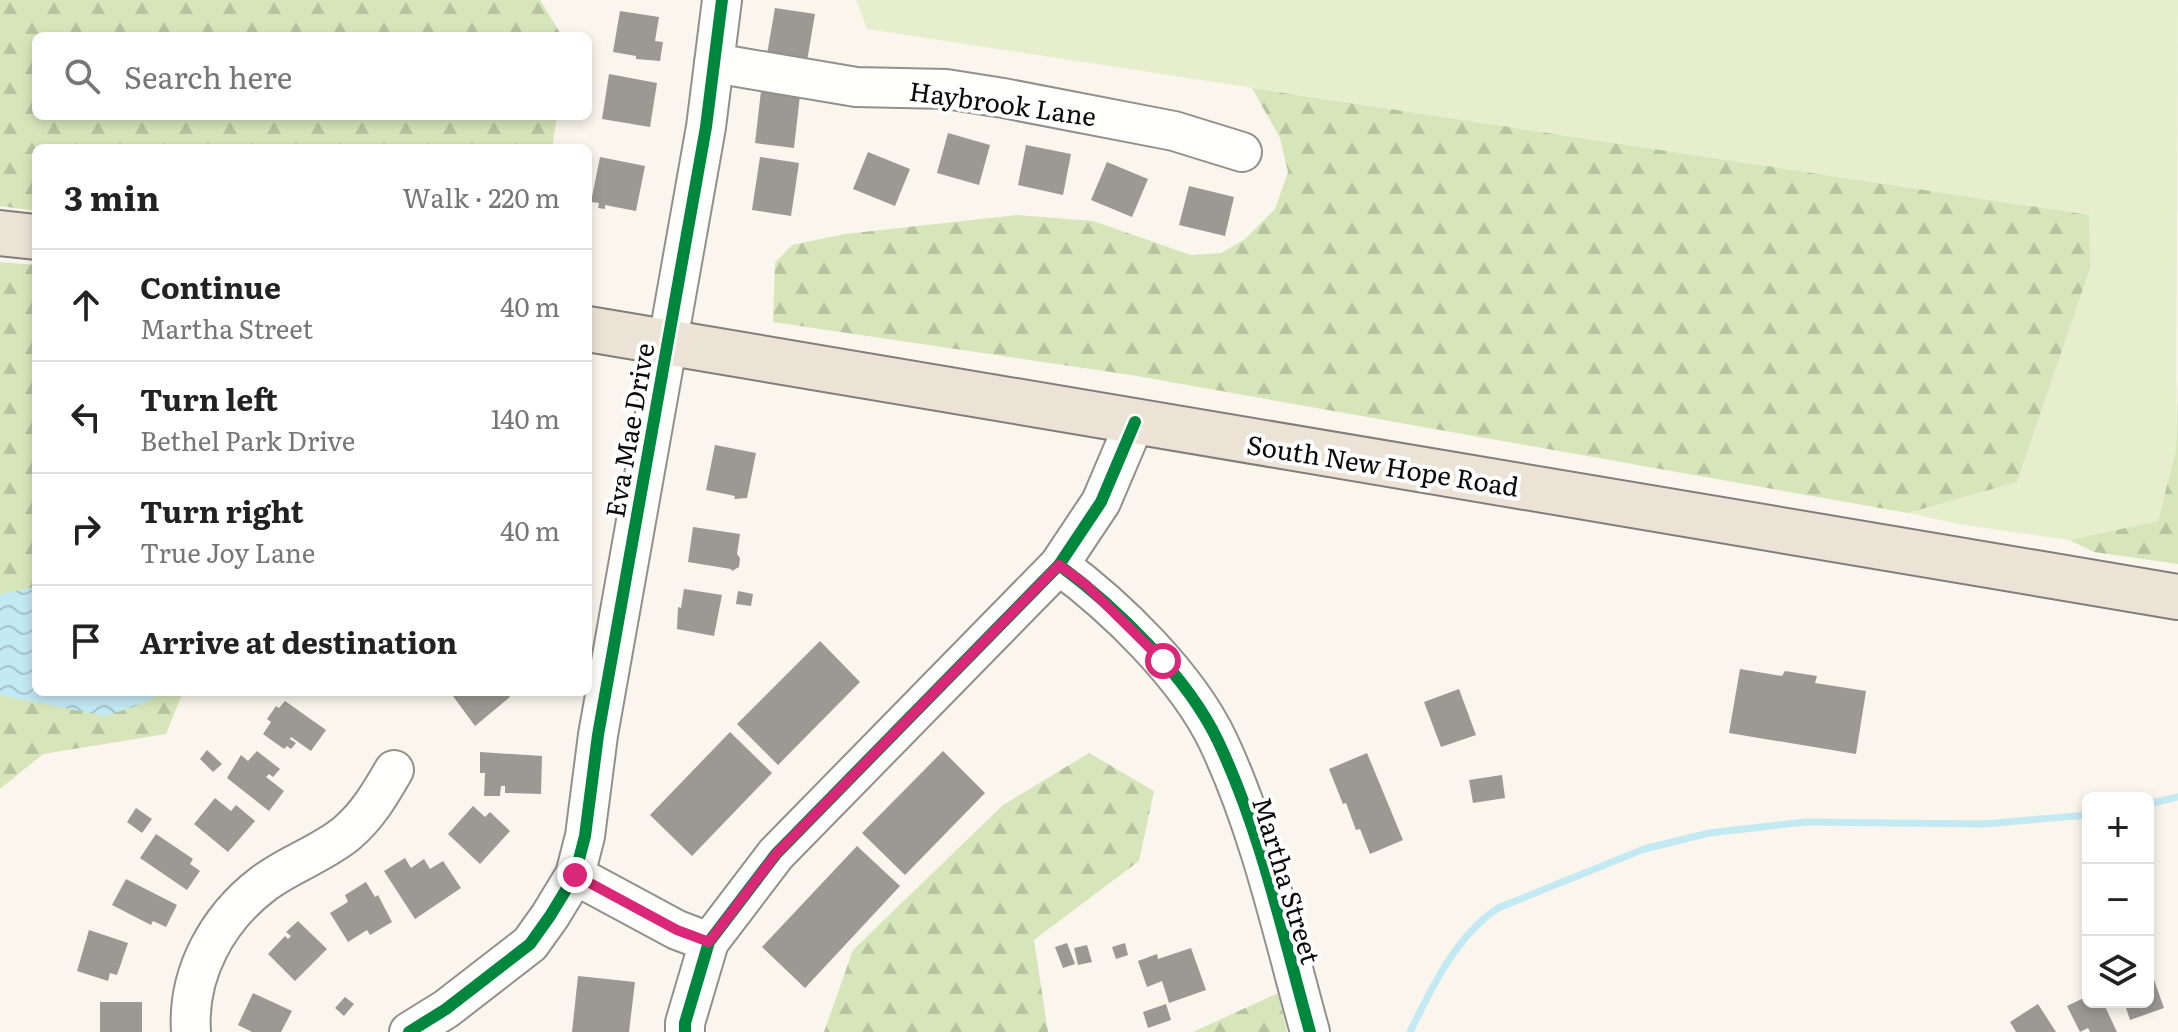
<!DOCTYPE html>
<html lang="en">
<head>
<meta charset="utf-8">
<style>
  :root { --surface:#fff; --page:#f6f6f6; --text:#222; --muted:#767676; --line:#e0e0e0 }
  body { margin:0; font-family:Literata,serif; background:var(--page); color:var(--text) }
  .controls { position:absolute; right:24px; bottom:24px; display:grid; overflow:hidden; border-radius:12px; box-shadow:0 4px 12px #0003 }
  .controls button { width:72px; height:72px; display:grid; place-items:center; padding:0; border:0; border-bottom:2px solid var(--line); background:var(--surface); color:var(--text); font:40px sans-serif }
  .stop { position:absolute; width:24px; height:24px; margin:-18px; border:6px solid #db2777; border-radius:50%; background:#fff }
  .stop.end { background:#db2777; border-color:#fff; box-shadow:0 2px 8px #0008 }
  .list { margin:0; padding:0; list-style:none }
  h2 { display:flex; justify-content:space-between; align-items:center; height:104px; margin:0; padding:0 32px; font-size:34px }
  h2 small { font-size:26px; font-weight:400; color:var(--muted) }
  .list li { display:grid; grid-template-columns:52px 1fr auto; gap:24px; align-items:center; box-sizing:border-box; height:112px; padding:0 32px; border-top:2px solid var(--line) }
  .list b { display:block; font-size:30px; white-space:nowrap }
  .list p { margin:0; font-size:26px; white-space:nowrap; color:var(--muted) }
  .list em { font-size:26px; font-style:normal; color:var(--muted) }
  .icon { flex:none; width:44px; height:44px; fill:none; stroke:currentColor; stroke-width:2; stroke-linecap:round; stroke-linejoin:round }
  .map { position:relative; flex:none; width:2178px; height:1032px; overflow:hidden }
  .search { position:absolute; background:var(--surface); box-shadow:0 4px 12px #0003; left:32px; top:32px; width:560px; height:88px; display:flex; align-items:center; gap:20px; box-sizing:border-box; padding:0 28px; border-radius:12px; color:var(--muted); font-size:30px }
  .panel { position:absolute; background:var(--surface); box-shadow:0 4px 12px #0003; left:32px; top:144px; width:560px; height:552px; border-radius:12px }
  .map>svg:first-child { display:block }
</style>
</head>
<body>
<div class="map">
<svg width="2178" height="1032" viewBox="0 0 2178 1032">
  <defs>
    <pattern id="forest-firs" width="22" height="20" patternUnits="userSpaceOnUse" patternTransform="scale(2)"><rect width="22" height="20" fill="#d7e6ba"/><path d="M5 1l3.5 6h-7zM16 11l3.5 6h-7z" fill="#b7c49f"/></pattern>
    <pattern id="water-waves" width="16" height="10" patternUnits="userSpaceOnUse" patternTransform="scale(2)"><rect width="16" height="10" fill="#c3e9f3"/><path d="M0 5q4-4 8 0t8 0" fill="none" stroke="#a6c6cf"/></pattern>
  </defs>
  <rect width="100%" height="100%" fill="#faf6ed"/>
  <path fill="#e6eecd" d="M856 0H2178L2176 450 2158 521 2069 540 1958 524 1908 513 2017 482 2088 215 867 29Z"/>
  <g fill="url(#forest-firs)">
    <path d="M0 0H540L562 36H36V116H557L552 148H36V211L0 206Z"/>
    <path d="M1252 88 2089 215 2090 268 2017 482 1908 513 1131 375 773 322 775 263 792 245 845 234 1017 215 1093 221 1191 255 1221 253 1245 239 1275 209 1288 172 1280 138Z"/>
    <path d="M0 262 36 265V692H183L166 734 43 754 0 789Z"/>
    <path d="M2178 376V564L2094 552 2069 540 2158 521 2176 450Z"/>
    <path d="M1089 753 1154 791 1139 861 1034 940 1048 1032H824L853 950 1003 805Z"/>
    <path d="M1278 993 1287 1032H1193Z"/>
  </g>
  <path fill="url(#water-waves)" d="M36 587V692H165L139 705 105 716 0 695V594Z"/>
  <g fill="none" stroke-linecap="round" stroke-linejoin="round">
    <g stroke="#c3e9f3" stroke-width="7">
      <path d="M2148 804 2178 797"/>
      <path d="M1410 1032C1432 987 1456 936 1498 908L1644 849 1709 833 1805 822 1984 824 2088 815"/>
    </g>
  </g>
  <g fill="#9c9894">
    <path d="M775 8 815 14 806 67 766 60Z"/>
    <path d="M620 11 659 17 655 41 663 42 660 61 636 59V56L613 52Z"/>
    <path d="M609 74 657 83 650 127 602 119Z"/>
    <path d="M761 91 800 95 794 148 755 143Z"/>
    <path d="M948 133 990 145 979 185 937 173Z"/>
    <path d="M1026 145 1071 154 1063 195 1018 185Z"/>
    <path d="M868 152 910 169 895 206 853 189Z"/>
    <path d="M600 157 645 166 636 211 605 205V209L598 208 599 203 591 202Z"/>
    <path d="M760 157 799 163 791 216 752 210Z"/>
    <path d="M1107 162 1148 179 1132 217 1091 200Z"/>
    <path d="M1189 186 1234 197 1225 236 1179 225Z"/>
    <path d="M715 445 756 453 747 498 734 499 735 496 706 490Z"/>
    <path d="M693 527 740 534 737 554 740 558 739 567 732 571 731 569 688 562Z"/>
    <path d="M684 589 722 595 714 636 677 629 678 607 681 608Z"/>
    <path d="M738 591 753 594 751 606 736 604Z"/>
    <path d="M820 641 860 682 778 765 737 724Z"/>
    <path d="M1740 669 1782 676 1785 671 1817 676 1815 683 1866 691 1856 754 1729 733Z"/>
    <path d="M1459 689 1476 735 1441 747 1424 702Z"/>
    <path d="M450 692H506L510 697 475 726Z"/>
    <path d="M285 701 326 730 311 751 291 737 290 739 296 743 291 749 287 746 284 749 263 734 271 722 267 719 276 706 279 708Z"/>
    <path d="M730 732 772 773 692 856 650 815Z"/>
    <path d="M207 750 222 764 213 772 200 759Z"/>
    <path d="M257 751 280 769 273 777 269 774 266 777 284 791 269 811 227 778 241 755 248 761Z"/>
    <path d="M943 751 985 793 905 875 862 833Z"/>
    <path d="M480 752 542 756 541 794 505 793V786H501L500 796H484L485 773H480Z"/>
    <path d="M1367 753 1403 840 1370 854 1360 829 1356 830 1346 803 1343 804 1329 769Z"/>
    <path d="M1502 775 1505 798 1473 803 1469 780Z"/>
    <path d="M215 798 231 811 236 805 255 821 228 852 194 824Z"/>
    <path d="M473 806 485 817 490 812 510 831 480 864 448 834Z"/>
    <path d="M136 808 152 819 142 833 127 822Z"/>
    <path d="M156 834 193 859 190 864 200 871 187 890 140 858Z"/>
    <path d="M857 846 900 886 805 988 762 947Z"/>
    <path d="M405 858 411 868 424 859 430 869 443 861 461 888 415 919 384 871Z"/>
    <path d="M126 879 177 905 166 927 153 921 151 925 112 905Z"/>
    <path d="M366 882 375 897 378 895 392 922 370 935 367 930 348 942 330 913 348 902 345 895Z"/>
    <path d="M298 921 327 949 295 981 268 954 285 936 288 939 291 936 286 932Z"/>
    <path d="M89 930 128 943 117 975 110 973 108 981 77 971Z"/>
    <path d="M1067 943 1075 964 1063 968 1055 947Z"/>
    <path d="M1125 943 1128 955 1116 959 1112 947Z"/>
    <path d="M1087 945 1092 962 1078 965 1074 948Z"/>
    <path d="M1191 948 1206 990 1169 1003 1162 981 1147 987 1138 961 1157 954 1158 959Z"/>
    <path d="M2148 963 2164 1008 2130 1020 2124 1002H2148Z"/>
    <path d="M578 976 635 982 629 1032H572Z"/>
    <path d="M253 993 292 1011 281 1032H252L238 1025Z"/>
    <path d="M2088 996V1002H2103L2117 1032H2090L2088 1028 2080 1032 2067 1006Z"/>
    <path d="M345 997 354 1004 344 1016 335 1008Z"/>
    <rect x="100" y="1002" width="42" height="30"/>
    <path d="M1166 1004 1171 1020 1148 1028 1143 1012Z"/>
    <path d="M2038 1004 2056 1032H2016L2010 1022Z"/>
  </g>
  <g fill="none" stroke-linecap="round" stroke-linejoin="round">
    <g stroke="#92908c" stroke-width="42">
      <g id="minor">
        <path d="M714 63 856 87 946 89 1003 98 1174 131 1242 152"/>
        <path d="M1059 565C1116 607 1187 676 1218 741 1261 832 1283 935 1310 1032"/>
        <path d="M575 875 677 930 709 942"/>
        <path d="M191 1032C187 974 217 919 263 884 289 864 322 854 347 833 368 815 380 794 394 770"/>
        <path d="M409 1032 446 1009 530 944 550 916 575 875 585 836 598 735 706 127 722 0"/>
        <path d="M685 1032V1023L709 942 776 854 1059 565 1101 502 1135 422"/>
      </g>
    </g>
    <g stroke="#7f7e7a" stroke-width="48">
      <g id="major">
        <path d="M0 233 36 237"/>
        <path d="M588 329 2178 597"/>
      </g>
    </g>
    <use href="#minor" stroke="#fefefc" stroke-width="38"/>
    <use href="#major" stroke="#ece3d6" stroke-width="44"/>
    <g stroke="#fff" stroke-width="17">
      <g id="cycleway">
        <path d="M1059 565C1116 607 1187 676 1218 741 1261 832 1283 935 1310 1032"/>
        <path d="M409 1032 446 1009 530 944 550 916 575 875 585 836 598 735 706 127 722 0"/>
        <path d="M685 1032V1023L709 942 776 854 1059 565 1101 502 1135 422"/>
      </g>
    </g>
    <use href="#cycleway" stroke="#00873e" stroke-width="12"/>
  </g>
  <g fill="none" stroke-linecap="round" stroke-linejoin="round">
    <path stroke="#db2777" stroke-width="10" d="M575 875 677 930 709 942 776 854 1059 565 1086 585 1163 661"/>
  </g>
  <g text-anchor="middle" dominant-baseline="central" stroke-width="8" stroke-linejoin="round" paint-order="stroke">
    <g font-size="26" fill="#0a0a0a" stroke="#fff">
      <text transform="translate(1003 102) rotate(8)">Haybrook Lane</text>
      <text transform="translate(628 430) rotate(-80)">Eva Mae Drive</text>
      <text transform="translate(1383 464) rotate(9)">South New Hope Road</text>
      <text transform="translate(1288 880) rotate(73)">Martha Street</text>
    </g>
  </g>
</svg>
<div class="controls">
<button>+</button>
<button>−</button>
<button><svg class="icon" aria-label="layers" viewBox="0 0 24 24"><path d="M12 4l9 5-9 5-9-5zM3 14l9 5 9-5"/></svg></button>
</div>
<div class="stop" style="left:1163px;top:661px"></div>
<div class="stop end" style="left:575px;top:875px"></div>
<div class="search"><svg class="icon" aria-label="search" viewBox="0 0 24 24"><circle cx="10" cy="10" r="6"/><path d="M15 15l6 6"/></svg>Search here</div>
<section class="panel">
<h2>3 min<small>Walk · 220 m</small></h2>
<ul class="list">
<li><svg class="icon" aria-label="ahead" viewBox="0 0 24 24"><path d="M12 20V5M6 11l6-6 6 6"/></svg><div><b>Continue</b><p>Martha Street</p></div><em>40 m</em></li>
<li><svg class="icon" aria-label="left" viewBox="0 0 24 24"><path d="M17 20v-9H6M10 6l-5 5 5 5"/></svg><div><b>Turn left</b><p>Bethel Park Drive</p></div><em>140 m</em></li>
<li><svg class="icon" aria-label="right" viewBox="0 0 24 24"><path d="M7 20v-9h11M14 6l5 5-5 5"/></svg><div><b>Turn right</b><p>True Joy Lane</p></div><em>40 m</em></li>
<li><svg class="icon" aria-label="arrive" viewBox="0 0 24 24"><path d="M6 21V4h12l-3 4 3 4H6"/></svg><div><b>Arrive at destination</b></div></li>
</ul>
</section>
</div>
</body>
</html>
